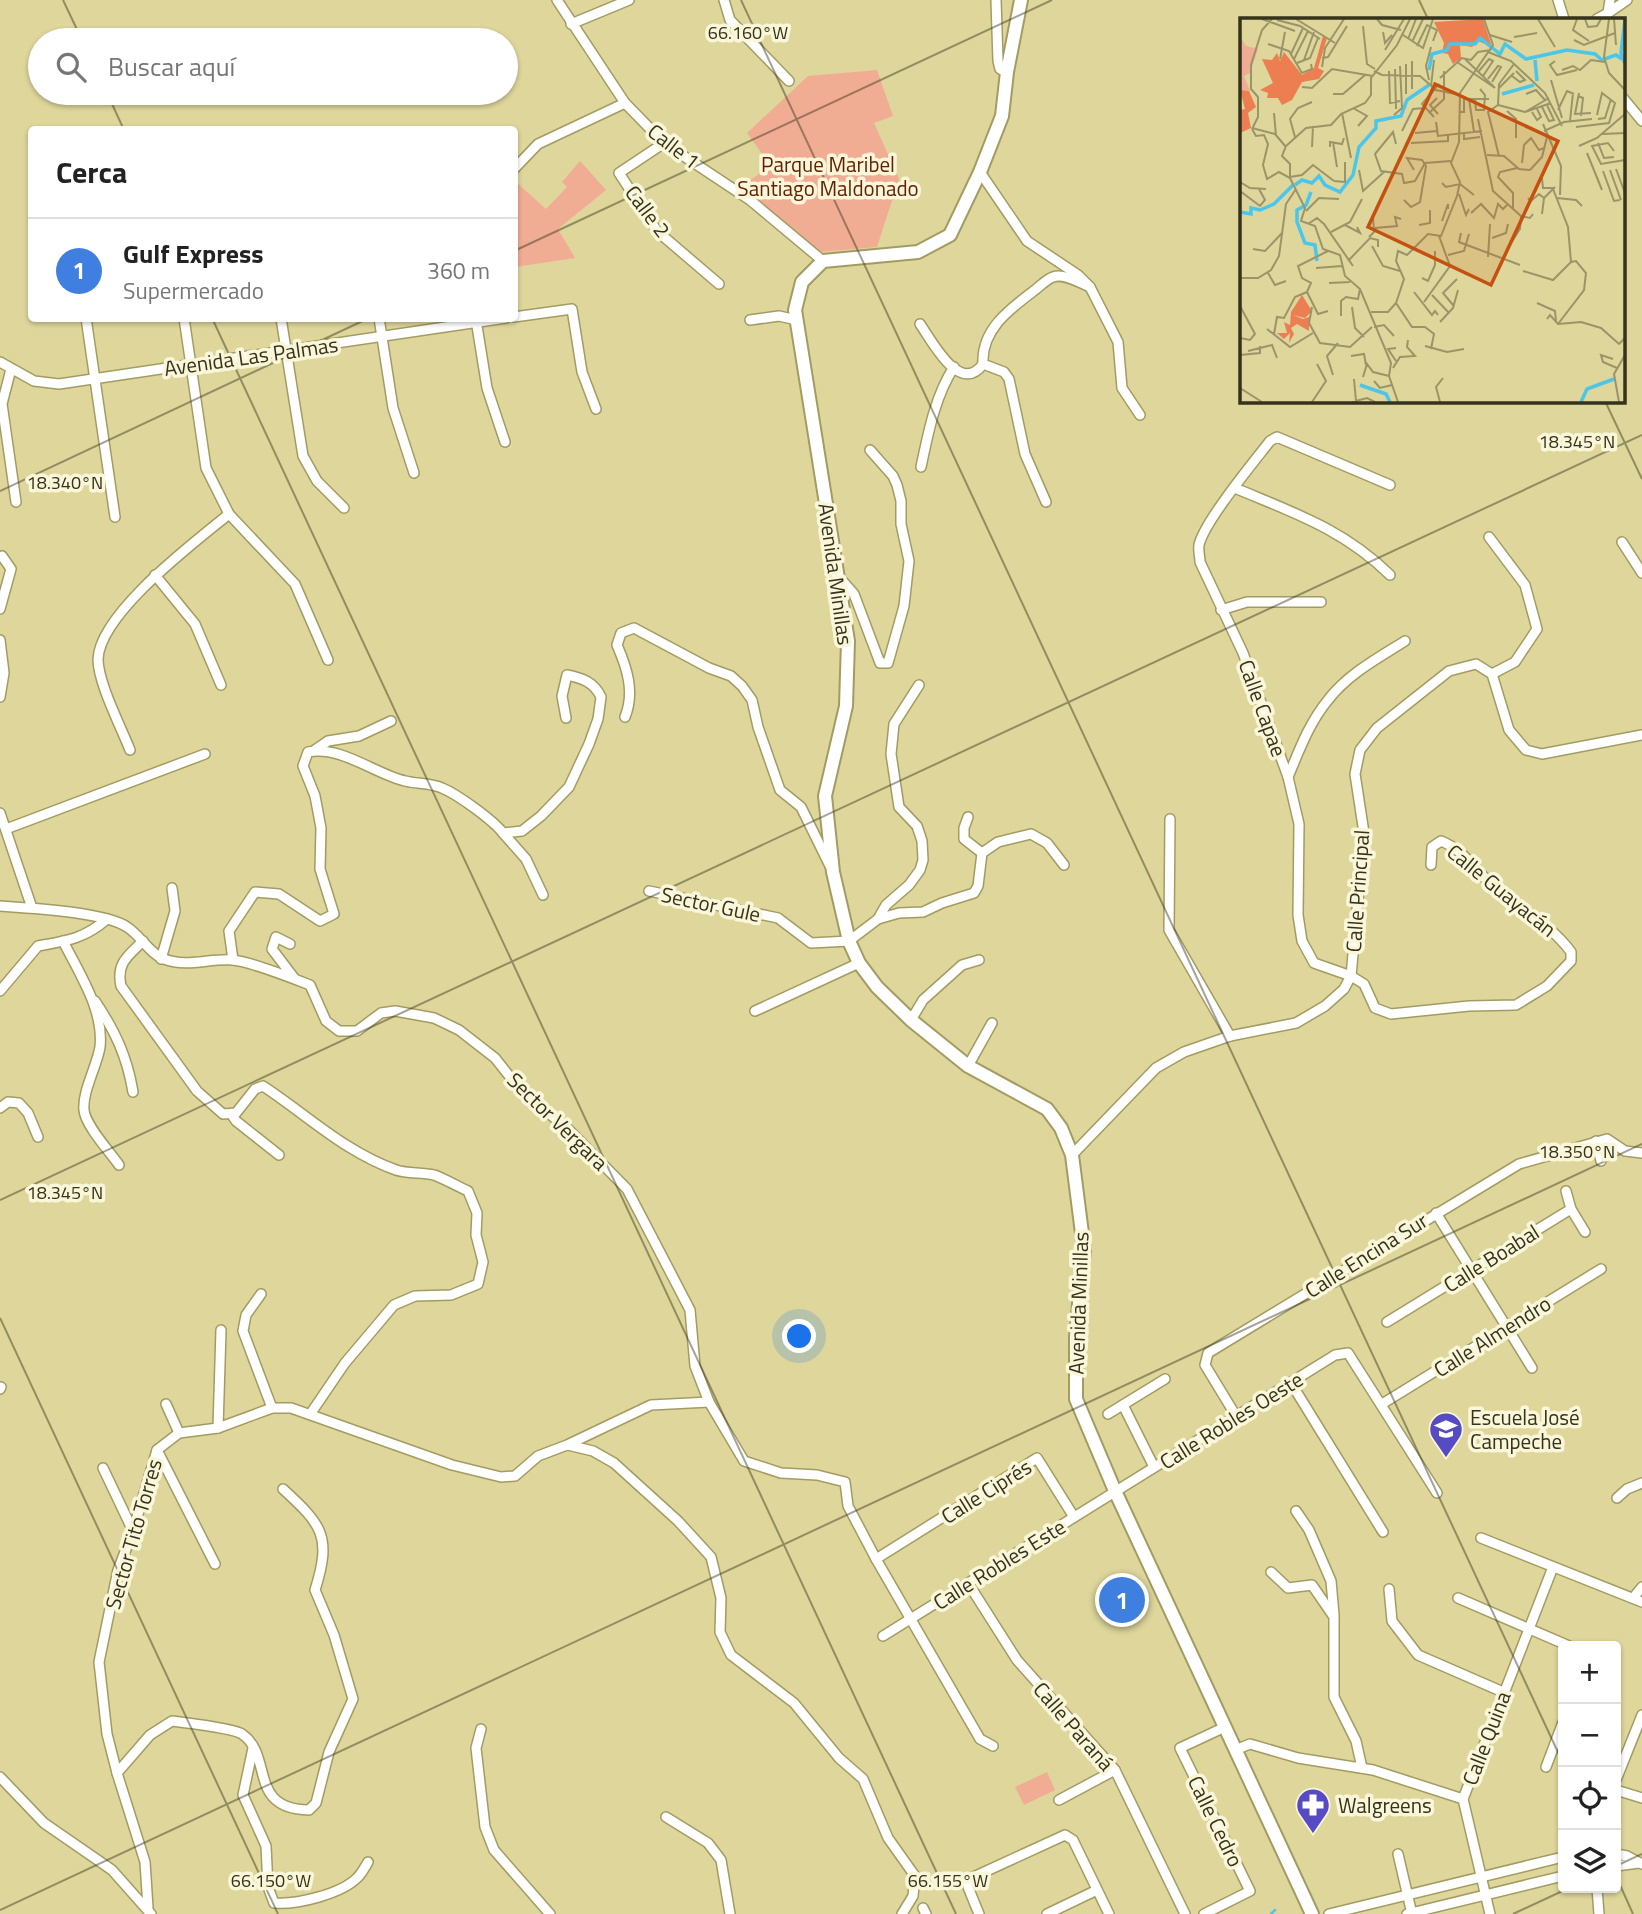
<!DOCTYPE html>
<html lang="es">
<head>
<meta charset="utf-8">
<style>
  :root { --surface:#fff; --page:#f6f6f6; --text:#222; --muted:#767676; --line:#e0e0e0; --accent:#564bc3 }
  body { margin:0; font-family:"Titillium Web",sans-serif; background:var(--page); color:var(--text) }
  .controls { position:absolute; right:21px; bottom:21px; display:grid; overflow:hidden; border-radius:7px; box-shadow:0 2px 5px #0004 }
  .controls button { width:63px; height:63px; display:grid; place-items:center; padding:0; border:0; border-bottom:2px solid var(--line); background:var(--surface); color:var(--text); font:35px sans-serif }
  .you { position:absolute; left:800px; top:1337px; width:24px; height:24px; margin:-18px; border:5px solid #fff; border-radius:50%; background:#1a73e8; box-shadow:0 0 0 10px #1a73e833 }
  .badge { display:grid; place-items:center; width:46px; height:46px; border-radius:50%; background:var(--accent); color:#fff; font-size:23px; font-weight:700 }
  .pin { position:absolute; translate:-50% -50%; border:4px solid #fff; box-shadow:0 2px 7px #0006 }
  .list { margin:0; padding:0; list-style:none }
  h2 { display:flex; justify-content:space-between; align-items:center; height:91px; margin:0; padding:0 28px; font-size:30px }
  h2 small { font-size:23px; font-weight:400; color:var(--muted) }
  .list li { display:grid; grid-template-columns:46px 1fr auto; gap:21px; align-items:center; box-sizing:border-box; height:105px; padding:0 28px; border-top:2px solid var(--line) }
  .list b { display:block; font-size:26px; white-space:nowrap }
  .list p { margin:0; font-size:23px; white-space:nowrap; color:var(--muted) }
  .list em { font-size:23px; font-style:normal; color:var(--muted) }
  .icon { flex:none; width:38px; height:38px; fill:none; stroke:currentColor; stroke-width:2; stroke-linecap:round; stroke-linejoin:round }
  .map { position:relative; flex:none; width:1642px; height:1914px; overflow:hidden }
  .search { position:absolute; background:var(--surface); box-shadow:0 2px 5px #0004; left:28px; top:28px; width:490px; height:77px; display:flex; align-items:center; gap:18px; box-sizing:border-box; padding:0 24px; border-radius:38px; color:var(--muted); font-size:26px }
  .panel { position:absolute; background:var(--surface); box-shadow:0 2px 5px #0004; left:28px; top:126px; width:490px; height:196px; border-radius:7px }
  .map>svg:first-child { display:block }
</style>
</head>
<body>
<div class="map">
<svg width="1642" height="1914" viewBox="0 0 1642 1914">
  <rect width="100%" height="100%" fill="#ded69b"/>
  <g fill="#f1ad93">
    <path d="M877 70 893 116 874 123 899 179 877 247 819 252 749 194 743 184 758 175 765 158 747 133 808 76Z"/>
    <path d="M580 161 606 190 558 229 575 258 515 267V269V184L516 182 546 209 567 187 562 182Z"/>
    <path d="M1047 1772 1055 1790 1024 1805 1015 1787Z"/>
  </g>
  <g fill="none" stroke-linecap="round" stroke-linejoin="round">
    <path stroke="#4bc6eb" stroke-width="2.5" d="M1271 1914 1275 1910"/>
    <g stroke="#a39c62" stroke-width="12">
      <g id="street">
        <path d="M557 0 625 103 664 143 750 200 823 261"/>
        <path d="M724 0 730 20 789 81"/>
        <path d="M996 0 998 61 1000 69 1007 72"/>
        <path d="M1558 0 1564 19"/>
        <path d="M1608 13 1627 0"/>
        <path d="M1597 19 1608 13 1610 0"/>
        <path d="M571 24 629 0"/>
        <path d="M1623 98 1642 121"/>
        <path d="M664 143 619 173 657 231 719 284"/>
        <path d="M514 169 538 144 625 103"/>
        <path d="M980 172 1027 241 1078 275 1090 287 1118 342 1122 388 1140 415"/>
        <path d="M514 317 572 309 582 372 596 409"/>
        <path d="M86 318 115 517"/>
        <path d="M184 318 206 468 229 514 295 584 328 660"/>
        <path d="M281 318 303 456 317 481 344 508"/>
        <path d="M379 318 393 408 414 473"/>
        <path d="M476 320 487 388 505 442"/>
        <path d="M750 320 779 316 797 320"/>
        <path d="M920 324C932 341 960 396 983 364"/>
        <path d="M0 362 34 381 59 384 506 318"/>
        <path d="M11 369 2 404 16 502"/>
        <path d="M921 467C928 434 935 396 954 367"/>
        <path d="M1390 485 1277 437 1270 441C1253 463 1204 522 1199 545 1198 551 1200 556 1200 562L1243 653 1288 777 1299 824 1298 915 1302 941 1314 963 1351 976 1364 984 1375 1008 1391 1014 1469 1006 1516 1005 1547 986 1571 961V952C1550 923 1517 908 1491 884 1475 869 1462 849 1441 841L1432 847 1431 865"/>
        <path d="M1235 488C1294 513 1343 529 1390 575"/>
        <path d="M1046 502 1025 454 1009 379 1004 372 983 364C981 329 1011 308 1035 290 1040 286 1047 279 1053 277 1064 273 1080 283 1090 287"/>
        <path d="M1489 537 1525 585 1537 629 1515 662 1492 674"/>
        <path d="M1622 542 1642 573"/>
        <path d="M155 575 195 624 221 685"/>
        <path d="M839 577 854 594 880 663H888L904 606 909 561 901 524V501L897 485 893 476 870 450"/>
        <path d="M0 609 11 569 2 556"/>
        <path d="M1221 610 1247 602H1321"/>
        <path d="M0 640 4 673 0 697"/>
        <path d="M625 717C635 692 627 668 617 645L621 633 634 628 709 668 731 676 742 686 752 700 758 727 780 790 801 807 830 866"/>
        <path d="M130 750C121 727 98 683 98 659 100 613 195 542 229 514"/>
        <path d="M315 750 328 741 359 736 391 721"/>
        <path d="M1288 777C1299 751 1309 723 1328 700 1348 674 1378 658 1405 641"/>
        <path d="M0 813 32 908"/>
        <path d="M968 817 964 828V839L982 853"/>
        <path d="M1170 819 1169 930 1230 1036"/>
        <path d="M6 829 205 754"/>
        <path d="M503 833 526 859 543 895"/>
        <path d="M649 891 778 918 811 943 849 941 878 919 899 913 923 912 942 903 974 893 978 886 982 853 998 842 1031 834 1047 843 1064 865"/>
        <path d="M0 906C29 908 105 912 127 927 140 935 150 954 164 959 188 968 209 958 233 960 252 962 292 978 310 985L326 1021 339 1031H357L381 1013 395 1011 434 1018 459 1030 495 1058 522 1092 566 1127 627 1189 690 1310 695 1366 709 1402 744 1461 781 1473 817 1475 845 1482 848 1506 876 1559 980 1739 993 1746"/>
        <path d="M878 919 886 905 909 885 920 870 923 860 922 841 917 826 899 807 891 754 894 724 919 685"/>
        <path d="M63 941C79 973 104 1010 100 1047 97 1066 82 1092 84 1110 85 1125 110 1152 119 1165"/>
        <path d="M143 941C128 956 116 963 121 986L197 1091 223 1114 236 1113 255 1089 263 1086C307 1115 345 1152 396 1170 408 1174 421 1172 434 1175 445 1179 457 1186 468 1191L477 1213 476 1235 483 1262 478 1284 451 1295 415 1296 394 1305 345 1363 311 1413"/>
        <path d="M290 944 276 937 272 949 294 978"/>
        <path d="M161 959 175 911 172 888"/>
        <path d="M233 960 229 931 255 892 279 894 320 921 334 914 320 869 321 828 315 796 303 766 308 752C340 745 375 774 405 781 417 784 431 783 442 788 457 794 493 820 503 833L522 831 541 816 569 787 589 744 598 719 601 697C594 682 582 678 567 675L562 696 566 718"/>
        <path d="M0 991 38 946C66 941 84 939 107 919"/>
        <path d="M95 1001C115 1031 127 1056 133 1092"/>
        <path d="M755 1011 859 963"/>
        <path d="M911 1020 923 1000 962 965 979 960"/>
        <path d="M968 1066 992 1023"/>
        <path d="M0 1108 8 1102 19 1103 28 1113 38 1137"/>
        <path d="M232 1115 236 1121 279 1155"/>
        <path d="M1596 1141 1601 1161"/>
        <path d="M1072 1155 1156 1068 1184 1052 1230 1036 1296 1023 1325 1006 1344 989 1351 976 1364 833 1355 774 1360 750 1377 728 1449 671 1476 664 1492 674 1509 730 1526 750 1542 754 1642 735"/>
        <path d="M1566 1191 1571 1209 1585 1232"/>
        <path d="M1436 1213 1532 1368"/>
        <path d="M261 1294 246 1315 243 1331 272 1408"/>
        <path d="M1387 1322 1571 1209"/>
        <path d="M1291 1383 1383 1532"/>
        <path d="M0 1389 1 1387"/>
        <path d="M166 1404 179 1433"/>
        <path d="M1382 1404 1601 1269"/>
        <path d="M1123 1405 1154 1467"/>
        <path d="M1108 1414 1165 1379"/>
        <path d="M1236 1416 1205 1365 1208 1353 1519 1164 1607 1139 1625 1151 1642 1153"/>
        <path d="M218 1428 221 1330"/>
        <path d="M568 1445 593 1451 614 1463 678 1521 711 1557 721 1598 720 1632 731 1655 794 1703 839 1758 863 1779 888 1838 915 1876 913 1896 902 1914"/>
        <path d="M157 1450 215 1564"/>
        <path d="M103 1468 133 1531"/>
        <path d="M1617 1498 1627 1489 1642 1483"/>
        <path d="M1296 1511 1309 1530 1331 1581 1334 1615"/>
        <path d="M1481 1538 1642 1602"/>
        <path d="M876 1559 1037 1458 1074 1517"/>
        <path d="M1271 1572 1288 1588 1312 1585 1334 1617V1697L1356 1741 1362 1768"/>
        <path d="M968 1583 1017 1660 1115 1770 1185 1914"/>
        <path d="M1389 1589 1392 1621 1418 1655 1503 1692"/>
        <path d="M1458 1598 1569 1646"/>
        <path d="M1633 1598 1642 1587"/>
        <path d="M883 1636 1335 1355 1348 1353 1437 1493"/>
        <path d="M481 1729 476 1748 485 1827 494 1850 550 1914"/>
        <path d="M253 1748 243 1795 266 1846 268 1887 274 1903C296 1905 342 1894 358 1877 362 1873 365 1867 368 1862"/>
        <path d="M1235 1750 1250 1744 1298 1758 1373 1770 1463 1799"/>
        <path d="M1546 1767 1563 1722"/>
        <path d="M117 1773 150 1735 172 1721C185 1723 233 1728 242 1734 274 1756 247 1809 309 1810L316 1803 329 1752 353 1699 334 1635 315 1590C332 1536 322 1525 283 1489"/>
        <path d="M0 1777 44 1823 112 1870 151 1914"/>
        <path d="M1616 1780 1642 1715"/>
        <path d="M1616 1790 1642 1798"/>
        <path d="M1059 1800 1115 1770"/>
        <path d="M666 1817 708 1843 721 1860 730 1914"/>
        <path d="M1398 1854 1412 1914"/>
        <path d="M1616 1854 1627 1856 1642 1864"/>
        <path d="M1616 1866 1639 1863"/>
        <path d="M1597 1888 1599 1914"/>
        <path d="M148 1908 145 1862 117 1773 107 1734 99 1662 118 1570 133 1531 157 1450 179 1433 218 1428 272 1408H291L452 1465 501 1477 515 1476 538 1456 567 1445 651 1405 709 1402"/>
        <path d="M923 1908 926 1914"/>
        <path d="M979 1914 968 1887 969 1879 1065 1835 1073 1840 1109 1914"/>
        <path d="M1047 1914 1097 1890"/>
        <path d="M1204 1914 1250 1891 1180 1748 1225 1727"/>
        <path d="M1329 1914 1563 1857"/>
        <path d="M1407 1914 1563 1876"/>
        <path d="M1490 1914 1463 1799 1553 1567"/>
      </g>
    </g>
    <g stroke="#a39c62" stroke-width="16">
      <path id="secondary" d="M1021 0 1007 72 1002 116 980 172 950 235 918 252 823 261 802 282 795 310 848 641 846 706 825 796 833 872 849 941 859 963 877 987 911 1020 968 1066 1047 1109 1061 1128 1072 1155 1084 1249 1076 1337V1399L1115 1491 1312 1914"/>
    </g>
    <use href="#street" stroke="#fff" stroke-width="9"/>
    <use href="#secondary" stroke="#fff" stroke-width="12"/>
  </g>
  <path fill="none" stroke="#36321b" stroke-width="2" stroke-opacity="0.45" d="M63 0 82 40M741 0 1563 1763M1419 0 1428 19M107 93 124 130M514 251 1052 0M212 318 956 1914M1605 401 1642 479M0 491 369 318M0 1200 1642 435M0 1318 278 1914M1616 1866 1642 1854M1616 1876 1633 1914M0 1910 1642 1144M1513 1914 1569 1888"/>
  <defs>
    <g id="school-pin" transform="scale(1.75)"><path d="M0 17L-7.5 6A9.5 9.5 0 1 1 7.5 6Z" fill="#564bc3" stroke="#faf6d9"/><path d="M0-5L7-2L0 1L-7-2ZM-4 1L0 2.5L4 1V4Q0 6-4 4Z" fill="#fff"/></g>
    <g id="pharmacy-pin" transform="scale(1.75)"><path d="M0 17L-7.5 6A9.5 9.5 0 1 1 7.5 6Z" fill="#564bc3" stroke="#faf6d9"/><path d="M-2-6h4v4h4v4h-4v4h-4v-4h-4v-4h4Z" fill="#fff"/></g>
  </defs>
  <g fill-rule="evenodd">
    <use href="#school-pin" x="1446" y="1429"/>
    <use href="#pharmacy-pin" x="1313" y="1805"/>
  </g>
  <g text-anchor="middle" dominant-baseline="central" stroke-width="7" stroke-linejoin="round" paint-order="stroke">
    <g font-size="21" fill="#36321b" stroke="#faf6d9">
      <text transform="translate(674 146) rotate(38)">Calle 1</text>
      <text transform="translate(648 211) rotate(53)">Calle 2</text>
      <text transform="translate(251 356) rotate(-8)">Avenida Las Palmas</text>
      <text transform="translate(836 574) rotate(82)">Avenida Minillas</text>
      <text transform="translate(1263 708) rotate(70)">Calle Capae</text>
      <text transform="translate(1502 890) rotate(39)">Calle Guayacán</text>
      <text transform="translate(1357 891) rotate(-86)">Calle Principal</text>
      <text transform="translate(711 904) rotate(12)">Sector Gule</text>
      <text transform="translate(558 1121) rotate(44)">Sector Vergara</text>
      <text transform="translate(1366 1255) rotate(-32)">Calle Encina Sur</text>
      <text transform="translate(1491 1258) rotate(-32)">Calle Boabal</text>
      <text transform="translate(1078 1303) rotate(-88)">Avenida Minillas</text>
      <text transform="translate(1492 1336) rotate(-32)">Calle Almendro</text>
      <text transform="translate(1231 1420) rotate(-32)">Calle Robles Oeste</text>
      <text transform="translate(986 1491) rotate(-32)">Calle Ciprés</text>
      <text transform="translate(133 1534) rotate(-74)">Sector Tito Torres</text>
      <text transform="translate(999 1564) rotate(-32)">Calle Robles Este</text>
      <text transform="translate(1074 1726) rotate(49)">Calle Paraná</text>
      <text transform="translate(1486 1738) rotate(-69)">Calle Quina</text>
      <text transform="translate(1216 1821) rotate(64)">Calle Cedro</text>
    </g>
    <g font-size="21" fill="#641f00" stroke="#faf6d9">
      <text x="828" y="164">Parque Maribel<tspan x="828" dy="24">Santiago Maldonado</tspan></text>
    </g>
    <g font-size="21" fill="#36321b" stroke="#faf6d9" text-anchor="start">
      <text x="1470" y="1417">Escuela José<tspan x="1470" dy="24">Campeche</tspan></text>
      <text x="1338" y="1805">Walgreens</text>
    </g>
  </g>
  <g transform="translate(1240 18)">
    <rect width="385" height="385" fill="#ded69b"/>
    <path d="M0 18 6 28 18 31 10 55 4 58 10 73 0 72Z" fill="#f1ad93"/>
    <path d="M243 1 252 29 238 23 232 29 220 27 221 40 213 46 208 36 202 35 204 25 194 4ZM83 18 87 20 78 50 84 53 79 61 62 64 52 82 42 87 38 80H27L28 75 20 72 33 65 22 41 32 42 37 35 40 43 44 34 62 57 74 50ZM0 72 9 73 16 89 8 95 11 110 0 115V92L5 91ZM62 277 72 293 65 300 53 297 63 301 69 299V313L57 306 51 310 54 316 49 325 50 315 44 321 37 315H47L44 304 50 307 51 294Z" fill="#ec7e52"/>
    <path fill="none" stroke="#4bc6eb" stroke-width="3.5" d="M385 1 381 35 385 46M295 42 297 63M189 52 192 36 207 32 210 26H235L240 20 260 36 265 26 286 41 327 32 355 36 362 42 376 37 382 41M262 76 294 67M55 167 62 162 72 165 79 158 85 167 100 174 113 157 119 129 136 110V103L161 98 167 82 189 67M71 174 66 187 57 192V204L65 225 75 227 77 243M0 194 11 196V190L20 192 34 186 53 167M120 367 146 376 150 384M341 384 347 371 374 361"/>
    <path fill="none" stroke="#9b9468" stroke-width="2" d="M22 1 55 13M56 1 95 25M137 1 142 7 161 12M298 1 315 29M337 1 333 12 349 23M345 1 348 9 357 8 361 1M369 1 364 39 369 55 385 72M374 1 376 27M37 2 60 8 80 21M123 8 127 46 135 51M143 14 145 25 152 17M163 17 183 30 193 1M250 17 272 24M274 19 297 15M168 21 176 1M334 22 344 27 375 15M172 24 183 1M28 26 49 33 62 55 72 51 71 46M177 28 187 7 197 12 193 23M145 32 164 1M248 34 271 43 305 75 322 108M51 36 63 10M82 40 88 39 107 8M40 41 45 14M54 41 68 13M64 42 74 14M172 43V71M315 43 310 47 317 57 337 52M217 44 255 70 225 41M57 45 70 40 78 20M82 49 85 30 104 1M155 51 156 91M322 52 333 48 340 52 351 42 365 44M134 53 142 57 180 58 196 72 220 77M149 53 150 85 160 83M239 53 249 41 253 43 243 58M272 58 280 64 285 62 276 53M200 60 222 40 231 42 238 34 251 32M248 61 258 48 261 49 252 64M189 62 186 48 191 29M311 62 322 100M191 68 194 42M62 69 72 70 92 51 133 58M259 70 274 55M339 75 335 96 351 95M93 76H103L125 57M166 76V46M286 76 296 72 305 82M338 78 343 80 341 98M197 80 190 87 198 96M309 80 285 94 311 85M229 81 234 114M235 81 236 92H244L245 77 240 71M258 87 248 94 259 138M258 87 259 66 274 46M258 87 285 94M302 89 309 103 314 102 307 87M113 90 127 98 118 108M318 92 327 73 334 76M267 93 276 101V120M220 94H224V81H249M292 94 297 102 301 99 297 91M34 95 36 118M102 95 111 140M189 95 204 81V53M154 97 162 90 160 48M194 99 182 86 199 66M238 101 253 173 281 198 290 200 293 196M358 101 365 100 371 81M330 103 333 75M196 104 198 118 242 113M303 106 321 148 320 177M336 109 369 105 375 85 362 75 357 97M12 110 35 116 46 129M12 111 16 118 24 117 28 126 23 147 27 161 39 154 50 160 65 190 61 203 75 208 83 231 100 237 105 258 120 271 151 345 149 358 158 384M12 111 18 99V79L11 71V47L22 12 32 1M162 113 173 91 185 90M304 113 324 104 352 101M175 115 197 113M224 115V121L240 119M363 116 385 115M55 119 50 101 58 90 72 84M93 124 97 149M171 125 208 123V117M358 125 364 140 374 139M156 126 153 114 135 136 141 153 162 156 164 165 175 163 185 145 211 143M339 128 357 120 385 96M72 129 73 108M90 129V124L102 126 104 120M374 133 368 125 352 128 361 146 385 142M347 135 362 172M247 137 264 138 279 151 290 152M282 145 284 127 291 120 299 132 304 130M376 151 385 175M119 152 123 173 144 154M290 152 302 139 307 119M370 152 381 182M363 153 374 183 380 182M50 159 62 157 73 147 94 163M50 160V146L42 138 46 128 66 110 91 107 101 96 125 85 131 77V60L157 27 170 1M94 163 105 164V144M300 163 302 160 303 170H314M0 164 10 170 26 171M202 165 206 169 220 166 234 177M313 171 328 209 331 244M0 173 20 188 25 182 19 171M219 176 226 197 229 191M288 180 291 183 299 176 304 180M317 180 336 182 342 188M164 182 171 189 180 184 186 148 182 142 167 140 174 152M273 191V175L258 159 260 154 277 150M66 193 79 180 99 181M234 193 231 195 241 186 254 200 258 186 263 191 267 187M302 196 304 180 315 169M202 203 208 186V191M68 206 77 200 84 206 113 248M105 207 120 215 117 209M179 207 190 205V192M135 210 157 208 155 199 161 201M91 214 110 204 122 181M221 215 219 224 280 247M129 219 134 214 133 199M252 220 266 215 268 206M271 225 280 211 281 198M132 228 143 248 160 253M13 231 25 233 42 215M208 237 224 233 229 216M248 239 250 206M108 243 130 220 138 222V229M76 250 102 248M283 253 313 262 331 244M28 255 35 267 46 263M0 260H18L31 252 39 238 46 186 56 171M182 260 188 263 195 247V233M89 265 110 264M67 274 71 265 62 260 58 248 88 233M67 274 78 296 88 293M174 274 192 297 195 293 198 297M192 277 209 295M184 284 210 248 199 218M156 285 172 309H185L194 316 191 331M297 285 315 293 316 303M213 287 203 275 217 261M0 288 15 316 10 322 0 320M72 289 69 305 80 325 110 329 132 309M112 289 115 310 124 319M131 294H148L156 285 164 261 156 243 158 233 167 237 188 216 201 218 217 178 220 164 211 145 219 124 220 75 253 27 244 1M101 298V283L106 279 118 281 120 271M307 301 310 297 318 306 341 304 361 310 379 326 385 320M200 304 213 290 218 272M318 306 344 272 346 255 336 243 331 244M134 309 144 307 154 318M27 311 50 329 73 315M34 316 37 299 44 300 55 279 67 274M185 328 207 334 224 331M156 330 148 331 156 343M8 333 32 327 37 340M0 337 20 335V328M111 338 124 336 126 347M373 341 361 337 363 344 377 350M153 350 160 339 175 338 167 329 168 322M93 357 87 338 98 325M123 359 127 346 133 354 149 358M114 361 116 383M134 363 140 370 152 367M0 370 22 384M72 384 86 363 77 346M112 384 127 380 135 384M200 384 196 369 203 360M379 384 374 356 385 337"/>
    <path fill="#c4510f" fill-opacity="0.15" stroke="#c4510f" stroke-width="3.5" d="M195 66 318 123 251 267 128 209Z"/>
    <rect width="385" height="385" fill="none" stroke="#36321b" stroke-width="3.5"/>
  </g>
  <g font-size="18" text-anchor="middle" fill="#36321b" stroke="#faf6d9" stroke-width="7" stroke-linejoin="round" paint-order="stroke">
    <text x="748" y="39">66.160°W</text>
    <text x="1577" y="448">18.345°N</text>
    <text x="65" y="489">18.340°N</text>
    <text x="1577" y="1158">18.350°N</text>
    <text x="65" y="1199">18.345°N</text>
    <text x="271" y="1887">66.150°W</text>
    <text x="948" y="1887">66.155°W</text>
  </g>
</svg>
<div class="controls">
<button>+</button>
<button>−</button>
<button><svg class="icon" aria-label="locate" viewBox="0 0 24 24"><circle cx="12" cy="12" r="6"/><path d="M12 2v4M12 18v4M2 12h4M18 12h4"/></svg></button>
<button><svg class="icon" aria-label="layers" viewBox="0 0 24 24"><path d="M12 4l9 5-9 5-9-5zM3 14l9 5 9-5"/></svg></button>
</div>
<div class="you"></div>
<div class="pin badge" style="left:1122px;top:1600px;background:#3f7fe0">1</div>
<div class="search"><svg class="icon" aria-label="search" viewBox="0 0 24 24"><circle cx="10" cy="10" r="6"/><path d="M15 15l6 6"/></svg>Buscar aquí</div>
<section class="panel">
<h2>Cerca<small></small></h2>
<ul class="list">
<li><span class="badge" style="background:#3f7fe0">1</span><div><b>Gulf Express</b><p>Supermercado</p></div><em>360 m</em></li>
</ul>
</section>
</div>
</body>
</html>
